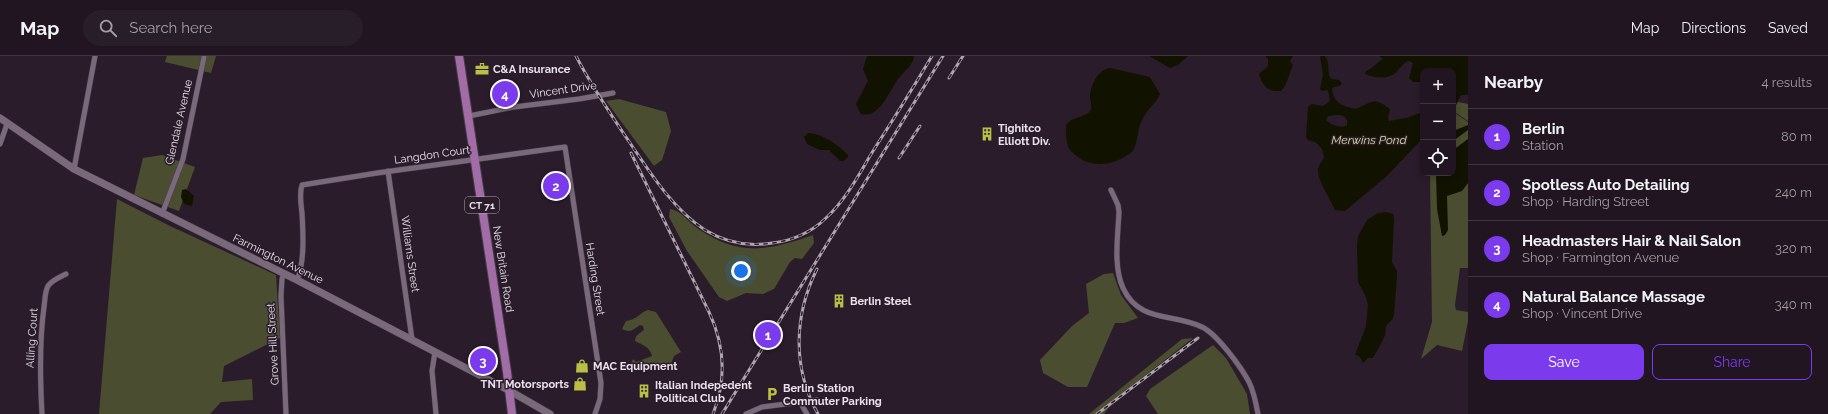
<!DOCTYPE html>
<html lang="en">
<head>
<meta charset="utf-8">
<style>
  :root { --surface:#201520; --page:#281e29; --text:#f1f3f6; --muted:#a29fa5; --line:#3d343e; --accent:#7c3aed }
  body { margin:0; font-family:Raleway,sans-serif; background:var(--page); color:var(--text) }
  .controls { position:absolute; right:12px; top:12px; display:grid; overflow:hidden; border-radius:8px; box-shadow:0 2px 6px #0003 }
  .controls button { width:36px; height:36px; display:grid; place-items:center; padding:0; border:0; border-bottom:1px solid var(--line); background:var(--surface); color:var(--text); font:20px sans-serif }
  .you { position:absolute; left:741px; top:215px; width:14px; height:14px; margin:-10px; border:3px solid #fff; border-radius:50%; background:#1a73e8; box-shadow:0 0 0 6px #1a73e833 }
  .badge { display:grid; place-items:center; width:26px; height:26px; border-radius:50%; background:var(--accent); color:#fff; font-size:13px; font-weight:700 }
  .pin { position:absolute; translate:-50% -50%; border:2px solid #fff; box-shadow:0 1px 4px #0006 }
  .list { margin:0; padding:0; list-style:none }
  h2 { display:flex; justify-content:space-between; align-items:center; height:52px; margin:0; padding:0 16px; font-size:17px }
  h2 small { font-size:13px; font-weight:400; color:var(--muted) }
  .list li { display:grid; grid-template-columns:26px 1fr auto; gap:12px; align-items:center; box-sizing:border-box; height:56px; padding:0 16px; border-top:1px solid var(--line) }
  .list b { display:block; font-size:15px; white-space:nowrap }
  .list p { margin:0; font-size:13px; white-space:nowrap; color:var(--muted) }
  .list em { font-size:13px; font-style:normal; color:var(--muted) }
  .actions { display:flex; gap:8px; padding:12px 16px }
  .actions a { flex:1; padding:9px 0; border:1px solid var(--accent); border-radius:8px; text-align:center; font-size:14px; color:var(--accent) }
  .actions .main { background:var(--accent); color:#fff }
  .icon { flex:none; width:22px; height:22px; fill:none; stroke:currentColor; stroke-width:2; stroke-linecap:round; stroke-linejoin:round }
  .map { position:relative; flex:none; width:1468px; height:358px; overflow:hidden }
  header { display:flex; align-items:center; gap:24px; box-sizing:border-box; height:56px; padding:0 20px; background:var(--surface); border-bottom:1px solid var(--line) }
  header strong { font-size:19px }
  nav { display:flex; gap:22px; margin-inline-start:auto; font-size:14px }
  .search { width:280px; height:36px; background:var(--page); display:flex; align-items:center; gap:10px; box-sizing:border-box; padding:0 14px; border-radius:22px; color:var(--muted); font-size:15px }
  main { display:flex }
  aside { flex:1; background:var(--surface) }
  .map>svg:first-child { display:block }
</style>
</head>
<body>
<header>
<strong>Map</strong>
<div class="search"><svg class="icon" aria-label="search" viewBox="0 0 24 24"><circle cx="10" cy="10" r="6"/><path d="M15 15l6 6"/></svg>Search here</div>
<nav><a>Map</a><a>Directions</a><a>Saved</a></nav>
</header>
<main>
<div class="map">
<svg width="1468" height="358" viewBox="0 0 1468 358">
  <rect width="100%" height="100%" fill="#2a1c2b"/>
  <g fill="#4b4d30">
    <path d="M167 0H216L211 17 165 6Z"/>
    <path d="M619 43 666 56 671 75 662 104 654 110 606 45Z"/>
    <path d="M1458 46 1468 48V65L1453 55Z"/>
    <path d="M1453 56 1468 66V212H1460L1455 249 1456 254 1468 256V265L1462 295 1437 289 1421 303 1432 266 1430 117H1453Z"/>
    <path d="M162 99 195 111 179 155 134 139 143 102Z"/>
    <path d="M117 143 168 169 276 219 280 282 224 310 222 326 252 323 253 344 221 346 210 358H99Z"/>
    <path d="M670 153C682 155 687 165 697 172 739 201 767 195 813 179L814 187 802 203 795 202 790 206 774 233 763 238 746 237 727 245 719 241 687 195 669 161Z"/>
    <path d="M1113 217 1121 239 1138 262 1124 267H1115L1087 331H1068L1043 317 1040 304 1072 270 1089 257 1086 228 1104 218Z"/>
    <path d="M648 254 656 256 681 296 674 300 671 308 627 315 633 303 636 306 652 300C650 291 643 289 635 285 635 279 640 277 644 274L643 270 640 269C633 274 630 277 622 273L626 265C637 264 639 257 648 254Z"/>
    <path d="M1193 282 1115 343 1104 358H1089L1182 283Z"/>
    <path d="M1213 289 1226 302 1247 338 1250 358H1158L1146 340 1150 333Z"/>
  </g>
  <g fill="#121200" fill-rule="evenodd">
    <path d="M867 0H914C913 10 904 15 898 23 890 34 878 66 860 57L856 48 868 25 863 13Z"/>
    <path d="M1149 0H1188L1178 9 1170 12Z"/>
    <path d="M1265 0H1293L1290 5 1293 9 1285 30 1281 35C1267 36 1263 30 1259 18L1268 10V3Z"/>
    <path d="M1320 0H1325C1331 7 1326 15 1331 23L1339 24 1342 27 1340 30 1334 31 1332 33C1334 48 1343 50 1356 53 1373 45 1374 41 1390 53L1388 62 1389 65 1406 62 1423 56V84L1420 85 1387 120 1345 155 1335 154C1331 143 1317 125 1318 113 1319 108 1322 105 1324 102 1323 91 1318 86 1308 84L1306 81 1308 51 1312 48 1323 50 1330 45 1328 34 1322 35 1320 33 1323 19ZM1328 60C1335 59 1344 57 1347 64V69C1341 73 1331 69 1326 64Z"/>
    <path d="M1379 0H1468V39H1461L1453 53V35L1455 33 1453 31V15H1423V26H1413L1409 22 1413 7 1409 5C1404 6 1402 10 1399 13 1391 24 1377 23 1365 18L1366 15C1373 12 1376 7 1383 3Z"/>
    <path d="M1110 12 1150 21 1160 38C1156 48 1146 54 1142 64 1137 74 1138 86 1133 95 1114 111 1088 114 1070 94 1066 89 1066 76 1066 70 1071 59 1087 63 1091 53 1092 48 1090 45 1090 40 1091 29 1097 14 1110 12Z"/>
    <path d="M1468 69V74L1453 85V75Z"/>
    <path d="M808 77C819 76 842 91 848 99V101L844 105H840L829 94H820L807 88 804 81Z"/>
    <path d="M1468 83V127L1462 135 1447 140 1448 174 1445 179 1442 180 1437 153 1436 117H1453V94Z"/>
    <path d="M186 133 194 140 192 150 184 148 181 141 182 134Z"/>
    <path d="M1386 156 1393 158 1394 163 1392 206 1397 215V220L1394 259C1393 264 1390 265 1387 269 1385 272 1386 276 1385 279 1385 281 1374 300 1373 302H1368L1363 307 1360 301 1355 298 1356 296 1366 270 1368 249 1366 241 1358 226 1357 190 1358 180 1367 164 1378 157Z"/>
  </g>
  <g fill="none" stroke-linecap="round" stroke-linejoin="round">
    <g stroke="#463b47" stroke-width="6">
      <g id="minor">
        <path d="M469 60 514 51 579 43 613 37"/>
        <path d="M0 88 7 68"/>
        <path d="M74 113 95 0"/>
        <path d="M388 115 412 283"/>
        <path d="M1111 134 1118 149 1119 156C1118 180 1113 210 1123 232 1139 267 1173 257 1202 271 1217 278 1241 311 1249 326 1254 336 1256 347 1258 358"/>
        <path d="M162 158 183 103 204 1"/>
        <path d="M284 217 282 223 281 240 286 358"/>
        <path d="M297 224C305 206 303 176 302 157 301 148 299 138 302 129L377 117 565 91 601 327 600 343 595 358"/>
        <path d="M435 296 432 315 436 358"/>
        <path d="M800 346 807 358"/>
        <path d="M42 358C40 322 39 287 44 251 45 244 45 235 48 230 52 224 60 221 66 218"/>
        <path d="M746 358 762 351 817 344"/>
      </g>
    </g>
    <g stroke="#463b47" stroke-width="8">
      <path id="secondary" d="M0 62 74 113 297 224 510 335 550 358"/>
    </g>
    <g stroke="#463b47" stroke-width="10">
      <path id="primary" d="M459 0 507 316 512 358"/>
    </g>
    <use href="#minor" stroke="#79697a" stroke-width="5"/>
    <use href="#secondary" stroke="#79697a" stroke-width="7"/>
    <use href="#primary" stroke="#a26ca7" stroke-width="8"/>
    <g stroke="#afa4b0" stroke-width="3">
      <g id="rail">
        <path d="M576 0C592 31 611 59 630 87 651 118 673 153 705 174 725 186 749 191 772 187 792 185 812 176 826 162 846 144 859 118 873 95 893 64 913 32 932 0"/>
        <path d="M949 22 963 0"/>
        <path d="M631 97 709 256C725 290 727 323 713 358"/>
        <path d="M899 102 920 70"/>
        <path d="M817 213C794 259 792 312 818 358"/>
        <path d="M722 358 943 0"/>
        <path d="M1097 358 1198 282"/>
      </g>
    </g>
    <use href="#rail" stroke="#2a1c2b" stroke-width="1.5" stroke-dasharray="4.5" stroke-linecap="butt"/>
  </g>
  <defs>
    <g id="office-bare" transform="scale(1.08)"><path d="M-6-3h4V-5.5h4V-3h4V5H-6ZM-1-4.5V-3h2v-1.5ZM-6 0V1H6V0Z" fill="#bbc044" stroke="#2a1c2b" stroke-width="2.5" paint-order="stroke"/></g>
    <g id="building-bare" transform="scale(1.08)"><path d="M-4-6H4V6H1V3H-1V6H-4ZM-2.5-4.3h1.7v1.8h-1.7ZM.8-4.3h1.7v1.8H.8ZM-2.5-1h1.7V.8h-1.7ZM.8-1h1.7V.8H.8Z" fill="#bbc044" stroke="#2a1c2b" stroke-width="2.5" paint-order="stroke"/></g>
    <g id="shop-bare" transform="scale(1.08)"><path d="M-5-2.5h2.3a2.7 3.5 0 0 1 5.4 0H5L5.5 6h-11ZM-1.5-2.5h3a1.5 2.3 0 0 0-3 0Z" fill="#bbc044" stroke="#2a1c2b" stroke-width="2.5" paint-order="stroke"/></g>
    <g id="parking-bare" transform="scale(1.08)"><path d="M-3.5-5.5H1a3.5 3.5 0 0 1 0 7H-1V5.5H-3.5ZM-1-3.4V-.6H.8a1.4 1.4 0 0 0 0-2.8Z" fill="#bbc044" stroke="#2a1c2b" stroke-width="2.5" paint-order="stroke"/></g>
  </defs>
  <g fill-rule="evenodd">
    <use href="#office-bare" x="482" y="13"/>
    <use href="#building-bare" x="987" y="78"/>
    <use href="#building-bare" x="839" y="245"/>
    <use href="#shop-bare" x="582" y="310"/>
    <use href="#shop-bare" x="580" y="328"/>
    <use href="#building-bare" x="644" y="335"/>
    <use href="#parking-bare" x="772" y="338"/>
  </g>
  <g text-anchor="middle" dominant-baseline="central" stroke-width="3" stroke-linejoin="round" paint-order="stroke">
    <rect fill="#2a1c2b" stroke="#b0a6b1" stroke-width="1" x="465" y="141" width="34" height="16" rx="3"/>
    <g font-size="10" font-weight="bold" fill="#eae1eb">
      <text x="482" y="149">CT 71</text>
    </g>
    <g font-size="11" font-weight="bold" fill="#eae1eb" stroke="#2a1c2b" text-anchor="start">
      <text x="493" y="13">C&amp;A Insurance</text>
      <text x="998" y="72">Tighitco<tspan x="998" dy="13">Elliott Div.</tspan></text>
      <text x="850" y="245">Berlin Steel</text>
      <text x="593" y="310">MAC Equipment</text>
      <text x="569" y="328" text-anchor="end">TNT Motorsports</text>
      <text x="655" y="329">Italian Indepedent<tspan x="655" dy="13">Political Club</tspan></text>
      <text x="783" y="332">Berlin Station<tspan x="783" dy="13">Commuter Parking</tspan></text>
    </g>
    <g font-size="11" fill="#eae1eb" stroke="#2a1c2b">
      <text transform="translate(563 34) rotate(-8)">Vincent Drive</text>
      <text transform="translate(179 66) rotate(-77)">Glendale Avenue</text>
      <text transform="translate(432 99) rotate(-8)">Langdon Court</text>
      <text transform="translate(410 198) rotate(82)">Williams Street</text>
      <text transform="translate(278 203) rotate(26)">Farmington Avenue</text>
      <text transform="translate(503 213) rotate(81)">New Britain Road</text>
      <text transform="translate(595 223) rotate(81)">Harding Street</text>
      <text transform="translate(32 282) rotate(-86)">Alling Court</text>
      <text transform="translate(273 288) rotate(-93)">Grove Hill Street</text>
    </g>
    <g font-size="12" font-style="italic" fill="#d5d99d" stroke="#2a1c2b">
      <text x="1369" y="84">Merwins Pond</text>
    </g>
  </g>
</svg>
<div class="controls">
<button>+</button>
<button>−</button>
<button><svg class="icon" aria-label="locate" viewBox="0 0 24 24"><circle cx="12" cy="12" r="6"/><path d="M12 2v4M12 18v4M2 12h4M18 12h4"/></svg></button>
</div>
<div class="you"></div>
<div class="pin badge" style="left:768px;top:279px">1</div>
<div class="pin badge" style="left:556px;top:130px">2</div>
<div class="pin badge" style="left:483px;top:305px">3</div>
<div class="pin badge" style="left:505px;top:38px">4</div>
</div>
<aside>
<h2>Nearby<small>4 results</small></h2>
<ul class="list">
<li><span class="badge">1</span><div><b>Berlin</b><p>Station</p></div><em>80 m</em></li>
<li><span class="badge">2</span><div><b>Spotless Auto Detailing</b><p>Shop · Harding Street</p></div><em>240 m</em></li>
<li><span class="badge">3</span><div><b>Headmasters Hair &amp; Nail Salon</b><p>Shop · Farmington Avenue</p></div><em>320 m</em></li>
<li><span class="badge">4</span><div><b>Natural Balance Massage</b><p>Shop · Vincent Drive</p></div><em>340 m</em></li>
</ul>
<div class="actions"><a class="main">Save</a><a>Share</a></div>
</aside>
</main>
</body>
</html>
